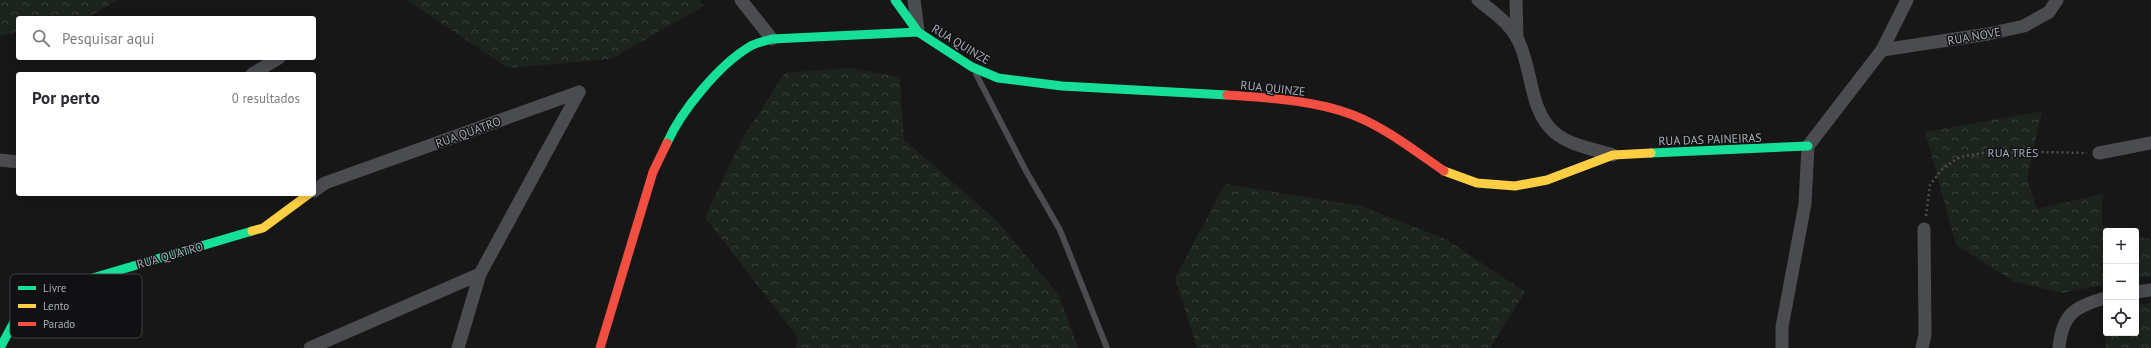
<!DOCTYPE html>
<html lang="pt">
<head>
<meta charset="utf-8">
<style>
  :root { --surface:#fff; --page:#f7f7f7; --text:#2b2b33; --muted:#7c7c81; --line:#e1e1e2 }
  body { margin:0; font-family:"PT Sans",sans-serif; background:var(--page); color:var(--text) }
  .controls { position:absolute; right:12px; bottom:12px; display:grid; overflow:hidden; border-radius:4px; box-shadow:0 2px 10px #0003 }
  .controls button { width:36px; height:36px; display:grid; place-items:center; padding:0; border:0; border-bottom:1px solid var(--line); background:var(--surface); color:var(--text); font:20px sans-serif }
  .list { margin:0; padding:0; list-style:none }
  h2 { display:flex; justify-content:space-between; align-items:center; height:52px; margin:0; padding:0 16px; font-size:17px }
  h2 small { font-size:13px; font-weight:400; color:var(--muted) }
  .icon { flex:none; width:22px; height:22px; fill:none; stroke:currentColor; stroke-width:2; stroke-linecap:round; stroke-linejoin:round }
  .map { position:relative; flex:none; width:2151px; height:348px; overflow:hidden }
  .search { position:absolute; background:var(--surface); box-shadow:0 2px 10px #0003; left:16px; top:16px; width:300px; height:44px; display:flex; align-items:center; gap:10px; box-sizing:border-box; padding:0 14px; border-radius:4px; color:var(--muted); font-size:15px }
  .panel { position:absolute; background:var(--surface); box-shadow:0 2px 10px #0003; left:16px; top:72px; width:300px; height:124px; border-radius:4px }
  .map>svg:first-child { display:block }
</style>
</head>
<body>
<div class="map">
<svg width="2151" height="348" viewBox="0 0 2151 348">
  <defs>
    <pattern id="forest-crowns" width="20" height="18" patternUnits="userSpaceOnUse"><rect width="20" height="18" fill="#1d241e"/><path d="M2 6a3 3 0 1 1 6 0M12 15a3 3 0 1 1 6 0" fill="none" stroke="#3b413d"/></pattern>
  </defs>
  <rect width="100%" height="100%" fill="#171717"/>
  <g fill="url(#forest-crowns)">
    <path d="M0 0H117L91 16 83 18H18V32L0 36Z"/>
    <path d="M407 0H699L704 6 611 59 508 68Z"/>
    <path d="M849 68 900 77 904 140 995 219 1059 295 1078 348H796L798 338 705 217 742 139 785 73Z"/>
    <path d="M2042 111 2027 179 2037 209 2102 194V225L2122 231H2106V284L2062 293 2013 281 1956 245 1925 132Z"/>
    <path d="M1225 184 1361 206 1446 239 1525 292 1490 348H1197L1175 278Z"/>
    <path d="M2136 235 2151 240V276L2136 278Z"/>
    <path d="M2151 303V348H2106L2103 308H2106V333H2136V305Z"/>
  </g>
  <g fill="none" stroke-linecap="round" stroke-linejoin="round">
    <path stroke="#4d4e52" stroke-width="2.5" stroke-dasharray="2 3" stroke-linecap="butt" d="M1926 216 1930 185 1943 168 1960 157 1994 151 2087 153"/>
    <path stroke="#4b4c50" stroke-width="6" d="M976 74 1026 171 1060 230 1107 348"/>
    <g stroke="#4b4c50" stroke-width="13">
      <path d="M741 0 772 39"/>
      <path d="M914 0 918 30"/>
      <path d="M1478 0C1492 11 1508 22 1517 38 1533 67 1528 109 1554 132 1570 146 1594 149 1613 155"/>
      <path d="M1516 0 1517 38"/>
      <path d="M1882 50 1988 34 2024 26 2049 12 2057 0"/>
      <path d="M252 74 279 58"/>
      <path d="M2099 153 2151 143"/>
      <path d="M0 160 18 162"/>
      <path d="M314 191 325 183 579 92"/>
      <path d="M2136 292 2151 290"/>
      <path d="M310 348 480 274"/>
      <path d="M458 348 480 274 579 92"/>
      <path d="M1782 348V327L1805 204 1808 146 1882 50 1907 0"/>
      <path d="M1922 348 1925 335 1924 229"/>
      <path d="M2059 348C2062 314 2075 306 2106 298"/>
    </g>
    <g stroke="#16e098" stroke-width="9">
      <path d="M895 0 918 32 972 67 998 78 1062 86 1227 95"/>
      <path d="M667 143C681 111 719 65 749 47 755 43 765 41 772 39L918 32"/>
      <path d="M1651 153 1808 146"/>
      <path d="M0 348 15 320 28 309 79 282 252 231"/>
    </g>
    <g stroke="#ffcf43" stroke-width="9">
      <path d="M1444 171 1477 183 1515 186 1547 180 1613 155 1651 153"/>
      <path d="M252 231 263 228 309 194"/>
    </g>
    <g stroke="#f24e42" stroke-width="9">
      <path d="M1227 95C1268 98 1314 100 1353 115 1386 128 1415 151 1444 171"/>
      <path d="M600 348 653 172 667 143"/>
    </g>
  </g>
  <g text-anchor="middle" dominant-baseline="central" stroke-width="3" stroke-linejoin="round" paint-order="stroke">
    <g font-size="12" fill="#a8adb8" stroke="#111113">
      <text transform="translate(1974 36) rotate(-10)">RUA NOVE</text>
      <text transform="translate(961 44) rotate(31)">RUA QUINZE</text>
      <text transform="translate(1273 88) rotate(6)">RUA QUINZE</text>
      <text transform="translate(468 132) rotate(-20)">RUA QUATRO</text>
      <text transform="translate(1710 139) rotate(-2)">RUA DAS PAINEIRAS</text>
      <text x="2013" y="152">RUA TRÊS</text>
      <text transform="translate(170 255) rotate(-16)">RUA QUATRO</text>
    </g>
  </g>
  <rect x="10" y="274" width="132" height="64" rx="6" fill="#111113" stroke="#3e4045" stroke-width="1"/>
  <rect x="18" y="286" width="18" height="4" fill="#16e098"/>
  <rect x="18" y="304" width="18" height="4" fill="#ffcf43"/>
  <rect x="18" y="322" width="18" height="4" fill="#f24e42"/>
  <g font-size="11" fill="#a8adb8">
    <text x="43" y="292">Livre</text>
    <text x="43" y="310">Lento</text>
    <text x="43" y="328">Parado</text>
  </g>
</svg>
<div class="controls">
<button>+</button>
<button>−</button>
<button><svg class="icon" aria-label="locate" viewBox="0 0 24 24"><circle cx="12" cy="12" r="6"/><path d="M12 2v4M12 18v4M2 12h4M18 12h4"/></svg></button>
</div>
<div class="search"><svg class="icon" aria-label="search" viewBox="0 0 24 24"><circle cx="10" cy="10" r="6"/><path d="M15 15l6 6"/></svg>Pesquisar aqui</div>
<section class="panel">
<h2>Por perto<small>0 resultados</small></h2>
<ul class="list">
</ul>
</section>
</div>
</body>
</html>
